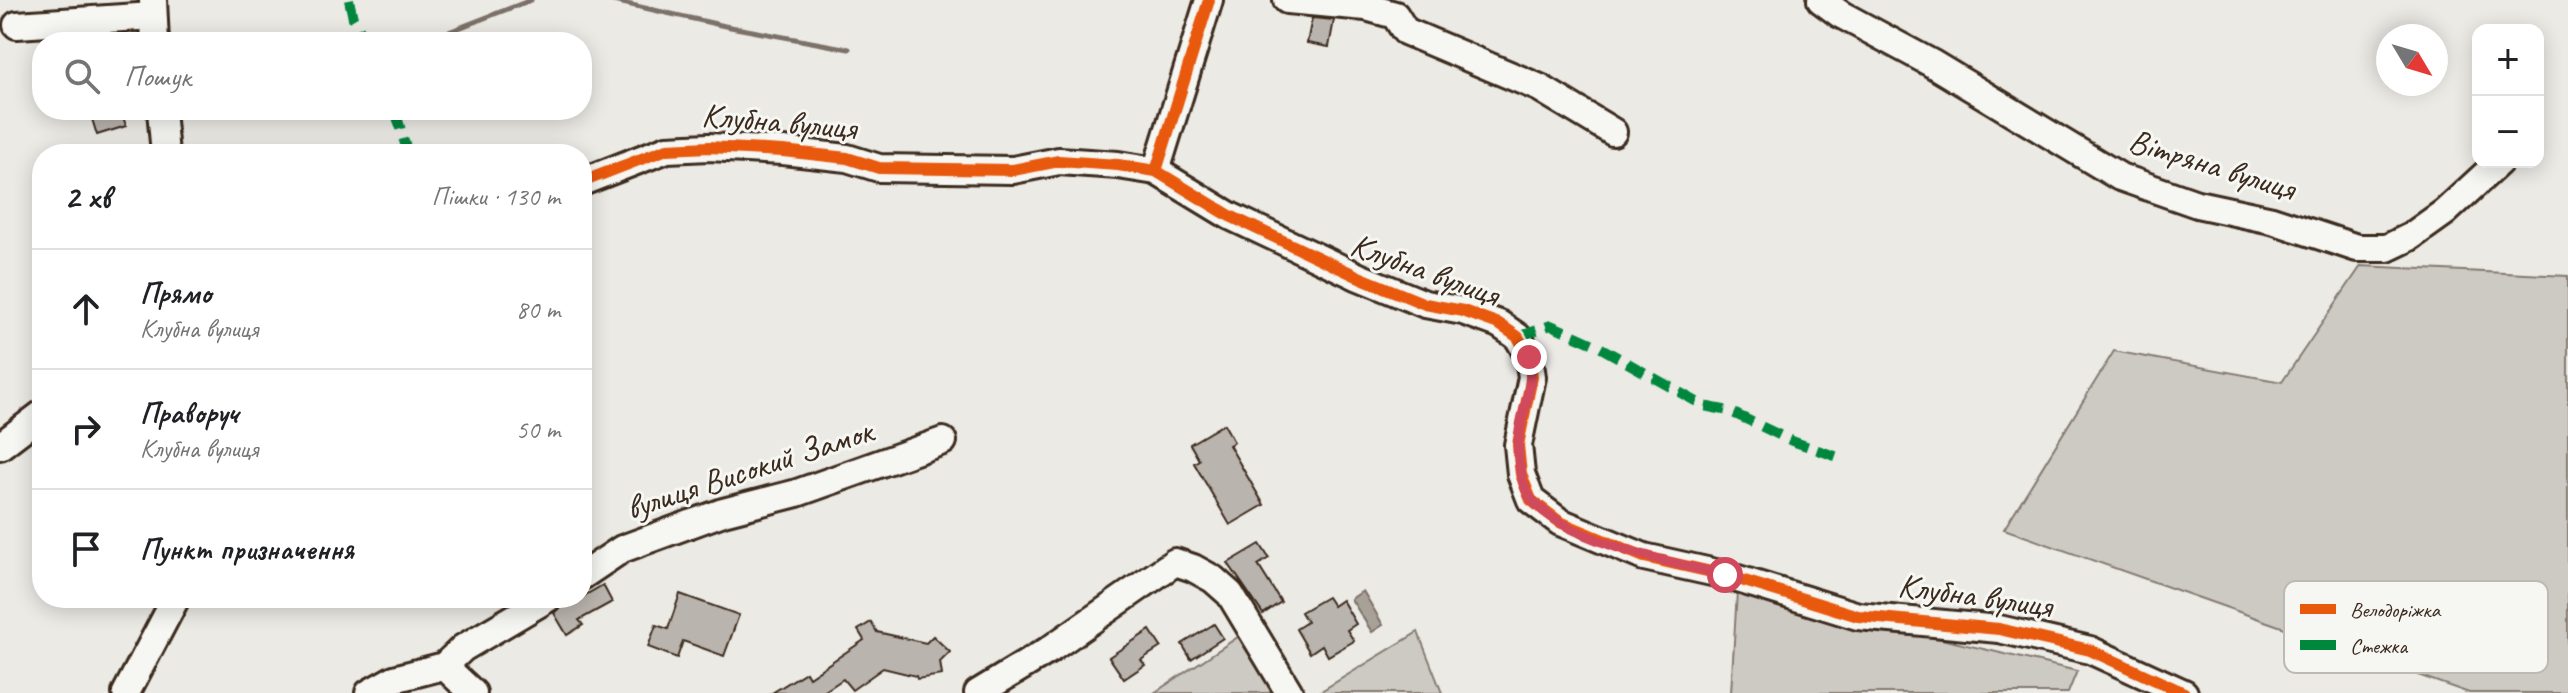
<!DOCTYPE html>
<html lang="uk">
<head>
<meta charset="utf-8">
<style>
  :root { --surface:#fff; --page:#f2f2f2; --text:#202124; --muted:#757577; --line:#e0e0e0 }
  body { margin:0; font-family:Caveat,sans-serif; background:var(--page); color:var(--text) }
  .controls { position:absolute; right:24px; top:24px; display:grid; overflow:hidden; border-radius:16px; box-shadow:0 4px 20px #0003 }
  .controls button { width:72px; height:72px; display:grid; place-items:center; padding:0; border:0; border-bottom:2px solid var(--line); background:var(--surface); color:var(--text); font:40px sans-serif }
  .compass { position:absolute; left:2376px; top:24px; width:72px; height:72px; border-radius:50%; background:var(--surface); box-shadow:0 4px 20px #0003; rotate:128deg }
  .stop { position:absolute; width:24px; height:24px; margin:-18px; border:6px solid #d1495b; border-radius:50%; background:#fff }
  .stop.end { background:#d1495b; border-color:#fff; box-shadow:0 2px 8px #0008 }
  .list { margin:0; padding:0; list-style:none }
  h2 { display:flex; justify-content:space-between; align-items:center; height:104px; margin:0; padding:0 32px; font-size:34px }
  h2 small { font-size:26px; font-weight:400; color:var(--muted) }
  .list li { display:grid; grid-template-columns:52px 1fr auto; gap:24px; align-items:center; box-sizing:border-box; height:120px; padding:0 32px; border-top:2px solid var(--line) }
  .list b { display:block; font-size:30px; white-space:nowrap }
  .list p { margin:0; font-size:26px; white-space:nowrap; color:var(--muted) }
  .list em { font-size:26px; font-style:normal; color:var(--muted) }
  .icon { flex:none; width:44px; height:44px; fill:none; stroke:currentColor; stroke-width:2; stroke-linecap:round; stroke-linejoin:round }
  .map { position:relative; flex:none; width:2568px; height:693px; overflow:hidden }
  .search { position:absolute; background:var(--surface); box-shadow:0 4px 20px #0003; left:32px; top:32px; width:560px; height:88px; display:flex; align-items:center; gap:20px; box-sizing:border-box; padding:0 28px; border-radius:32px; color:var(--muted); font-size:30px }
  .panel { position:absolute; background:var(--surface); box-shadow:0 4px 20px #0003; left:32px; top:144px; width:560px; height:464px; border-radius:32px }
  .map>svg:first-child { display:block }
</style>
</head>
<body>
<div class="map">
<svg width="2568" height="693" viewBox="0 0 2568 693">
  <rect width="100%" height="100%" fill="#ebeae5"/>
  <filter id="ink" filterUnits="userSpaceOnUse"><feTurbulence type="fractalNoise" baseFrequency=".0125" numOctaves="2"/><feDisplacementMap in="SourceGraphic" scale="16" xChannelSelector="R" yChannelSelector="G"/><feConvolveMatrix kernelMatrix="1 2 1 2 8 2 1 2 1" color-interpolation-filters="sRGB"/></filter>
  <g filter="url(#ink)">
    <g fill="#cdcac4" stroke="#847a71" stroke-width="2">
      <path d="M2361 266 2568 276V693H2469L2004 529 2114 351 2282 382Z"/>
      <path d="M1737 591 2077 671 2068 693H1731Z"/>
      <path d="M1418 632 1442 693H1318Z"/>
      <path d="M1241 635 1274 693H1154Z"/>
    </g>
    <path fill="#a8a198" stroke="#7c7167" stroke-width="2" d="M1363 591 1383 625 1372 632 1351 599Z"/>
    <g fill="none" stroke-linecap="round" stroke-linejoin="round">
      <g stroke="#7c7167" stroke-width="5">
        <path d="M609 0 725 26 849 49"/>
        <path d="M404 42 446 33 531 0"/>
      </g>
    </g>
    <g fill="#bab4ae" stroke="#3b2a1e" stroke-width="2">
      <path d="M1312 18 1334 20 1329 47 1307 43Z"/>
      <path d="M121 110 126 126 97 135 92 119Z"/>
      <path d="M1224 424 1234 442 1229 445 1264 505 1230 525 1194 463 1199 460 1190 444Z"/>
      <path d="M1260 544 1269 558 1258 565 1281 602 1263 614 1228 563Z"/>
      <path d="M603 585 612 602 579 620 583 625 567 635 554 613 567 600 570 604Z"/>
      <path d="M680 594 739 615 724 656 683 641 677 658 648 647 656 625 668 629Z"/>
      <path d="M1327 597 1333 606 1342 600 1356 624 1347 630 1354 641 1328 656 1322 645 1310 653 1296 629 1307 622 1301 612Z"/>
      <path d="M871 622 877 632 926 643 933 636 950 652 940 662 942 675 917 679 916 676 883 668 852 690 843 679 822 693H772L806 672 809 677 864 640 858 630Z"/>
      <path d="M1214 624 1223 638 1191 659 1182 644Z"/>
      <path d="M1150 630 1161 647 1141 660 1145 665 1124 679 1109 657Z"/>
    </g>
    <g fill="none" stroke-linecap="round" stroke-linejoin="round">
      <g stroke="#3b2a1e" stroke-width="32">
        <g id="minor">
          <path d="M153 0 155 42"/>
          <path d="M1287 0 1366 7 1395 15 1405 31 1540 88 1613 132"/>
          <path d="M1821 0 1840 14 1931 63 2120 177 2197 204 2272 220 2357 248H2387L2410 237 2445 212 2499 162"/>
          <path d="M17 25 153 16"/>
          <path d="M161 110 165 154"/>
          <path d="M1156 171 1209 0"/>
          <path d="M582 182 667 149 709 147 783 151 847 158 879 168 1013 170 1059 161 1118 165 1156 171 1230 216 1359 277 1425 304 1463 311 1499 324 1518 337 1529 357 1532 377 1518 445 1521 474 1531 500 1560 522 1644 557 1725 575 1858 616 1999 629 2090 650 2184 693"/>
          <path d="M0 446 42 414"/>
          <path d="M582 576 622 549 723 512 797 493 943 441"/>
          <path d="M444 666 473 693"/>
          <path d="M126 693 176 598"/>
          <path d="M369 693 394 679 444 666 463 648 548 598"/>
          <path d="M978 693 1049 650 1175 562 1193 568 1213 579 1230 594 1289 692"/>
        </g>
      </g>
      <use href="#minor" stroke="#f6f6f2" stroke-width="26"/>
      <g stroke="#00873e" stroke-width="10" stroke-dasharray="20 10" stroke-linecap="butt">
        <path d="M349 0 353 18 367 42"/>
        <path d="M395 110 408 154"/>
        <path d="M1518 337 1551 325 1596 345 1704 406 1729 411 1792 441 1841 458"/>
      </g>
      <g stroke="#f6f6f2" stroke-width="17">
        <g id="cycleway">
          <path d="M1156 171 1209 0"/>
          <path d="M582 182 667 149 709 147 783 151 847 158 879 168 1013 170 1059 161 1118 165 1156 171 1230 216 1359 277 1425 304 1463 311 1499 324 1518 337 1529 357 1532 377 1518 445 1521 474 1531 500 1560 522 1644 557 1725 575 1858 616 1999 629 2090 650 2184 693"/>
        </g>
      </g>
      <use href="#cycleway" stroke="#e8590c" stroke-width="12"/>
    </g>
  </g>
  <g fill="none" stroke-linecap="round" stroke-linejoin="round" filter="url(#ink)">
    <path stroke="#d1495b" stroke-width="10" d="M1529 357C1535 393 1518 415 1518 448 1518 463 1522 488 1532 500 1568 542 1673 563 1725 575"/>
  </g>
  <g text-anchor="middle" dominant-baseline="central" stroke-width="6" stroke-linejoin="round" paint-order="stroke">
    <g font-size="34" fill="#3b2a1e" stroke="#f6f6f2">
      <text transform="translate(779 121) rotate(5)">Клубна вулиця</text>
      <text transform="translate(2212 164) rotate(17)">Вітряна вулиця</text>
      <text transform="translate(1425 269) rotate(20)">Клубна вулиця</text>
      <text transform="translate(749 469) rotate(-18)">вулиця Високий Замок</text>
      <text transform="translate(1975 595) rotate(8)">Клубна вулиця</text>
    </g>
  </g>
  <rect x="2284" y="581" width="264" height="92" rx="12" fill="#f6f6f2" stroke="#beb9b2" stroke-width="2"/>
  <rect x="2300" y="604" width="36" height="10" fill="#e8590c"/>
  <rect x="2300" y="640" width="36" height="10" fill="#00873e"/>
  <g font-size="22" fill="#3b2a1e">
    <text x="2350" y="617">Велодоріжка</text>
    <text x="2350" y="653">Стежка</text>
  </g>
</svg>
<div class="controls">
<button>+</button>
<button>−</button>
</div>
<svg class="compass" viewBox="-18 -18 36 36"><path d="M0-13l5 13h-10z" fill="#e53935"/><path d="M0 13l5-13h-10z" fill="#757577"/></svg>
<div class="stop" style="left:1725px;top:575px"></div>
<div class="stop end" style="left:1529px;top:357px"></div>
<div class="search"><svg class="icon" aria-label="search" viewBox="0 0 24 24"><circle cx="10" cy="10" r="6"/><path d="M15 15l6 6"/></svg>Пошук</div>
<section class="panel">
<h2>2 хв<small>Пішки · 130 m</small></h2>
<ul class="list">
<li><svg class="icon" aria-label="ahead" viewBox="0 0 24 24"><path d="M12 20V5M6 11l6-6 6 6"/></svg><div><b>Прямо</b><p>Клубна вулиця</p></div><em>80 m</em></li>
<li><svg class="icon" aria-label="right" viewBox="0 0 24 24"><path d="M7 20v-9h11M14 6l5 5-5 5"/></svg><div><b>Праворуч</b><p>Клубна вулиця</p></div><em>50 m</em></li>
<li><svg class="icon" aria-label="arrive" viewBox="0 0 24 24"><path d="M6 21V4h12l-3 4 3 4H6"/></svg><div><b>Пункт призначення</b></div></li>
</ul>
</section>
</div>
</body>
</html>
